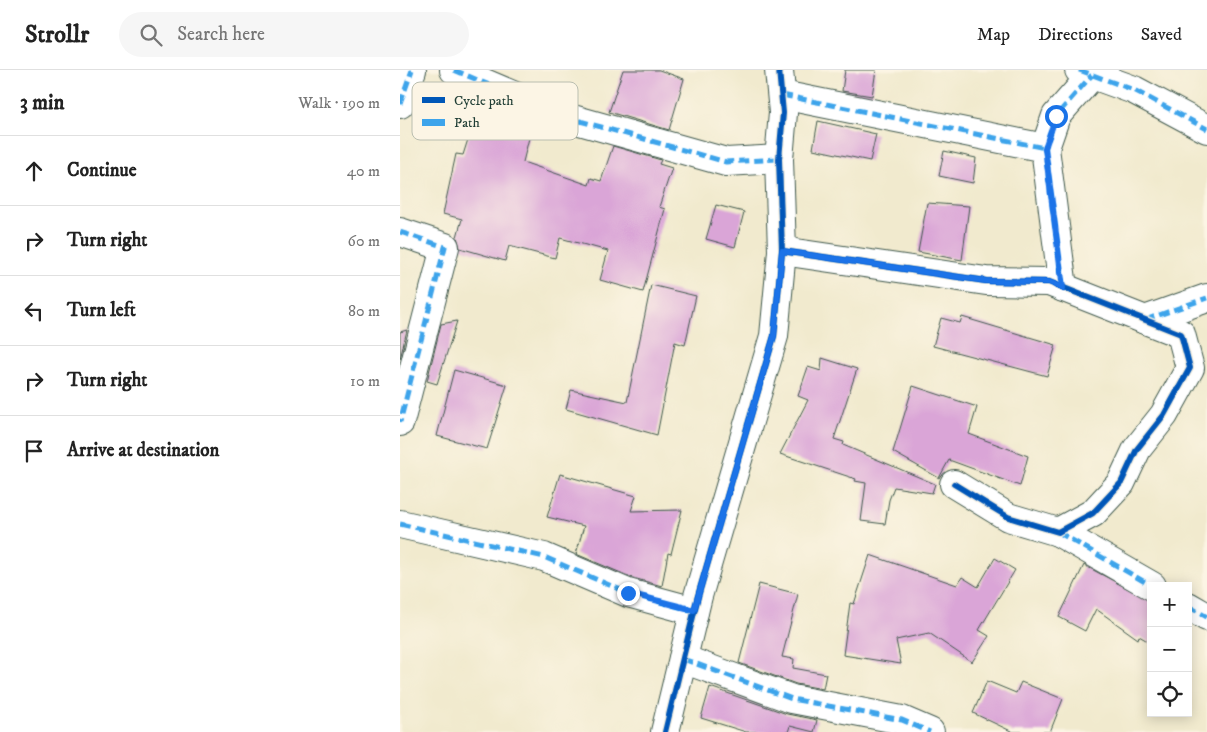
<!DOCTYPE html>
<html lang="en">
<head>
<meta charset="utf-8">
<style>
  :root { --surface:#fff; --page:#f6f6f6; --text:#222; --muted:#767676; --line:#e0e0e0 }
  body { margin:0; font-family:"IM FELL DW Pica",serif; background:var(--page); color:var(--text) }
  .controls { position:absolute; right:15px; bottom:15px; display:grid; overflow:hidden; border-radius:0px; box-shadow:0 2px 12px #0003 }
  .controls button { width:45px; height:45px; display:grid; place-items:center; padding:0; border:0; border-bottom:1px solid var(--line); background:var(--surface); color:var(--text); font:25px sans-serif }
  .stop { position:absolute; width:15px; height:15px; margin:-11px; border:4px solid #1a73e8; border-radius:50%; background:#fff }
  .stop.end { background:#1a73e8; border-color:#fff; box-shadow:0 1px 5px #0008 }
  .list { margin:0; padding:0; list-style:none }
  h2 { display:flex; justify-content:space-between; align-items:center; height:65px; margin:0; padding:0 20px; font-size:21px }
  h2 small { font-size:16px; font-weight:400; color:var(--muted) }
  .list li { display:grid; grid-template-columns:32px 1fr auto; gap:15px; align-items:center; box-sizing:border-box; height:70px; padding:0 20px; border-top:1px solid var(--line) }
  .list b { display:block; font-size:19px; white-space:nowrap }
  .list em { font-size:16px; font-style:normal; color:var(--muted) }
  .icon { flex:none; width:28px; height:28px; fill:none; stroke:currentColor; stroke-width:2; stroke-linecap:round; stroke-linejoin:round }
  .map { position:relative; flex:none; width:807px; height:662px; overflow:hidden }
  header { display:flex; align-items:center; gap:30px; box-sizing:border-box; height:70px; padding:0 25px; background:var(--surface); border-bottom:1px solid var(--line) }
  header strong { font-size:24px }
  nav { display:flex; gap:28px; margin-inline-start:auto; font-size:18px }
  .search { width:350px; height:45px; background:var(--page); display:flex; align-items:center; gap:12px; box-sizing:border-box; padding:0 18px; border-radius:28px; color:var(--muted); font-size:19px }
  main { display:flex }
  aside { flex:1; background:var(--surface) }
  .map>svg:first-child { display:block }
</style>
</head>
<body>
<header>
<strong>Strollr</strong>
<div class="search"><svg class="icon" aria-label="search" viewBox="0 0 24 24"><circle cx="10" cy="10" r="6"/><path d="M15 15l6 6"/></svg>Search here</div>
<nav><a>Map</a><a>Directions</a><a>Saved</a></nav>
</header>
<main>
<aside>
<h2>3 min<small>Walk · 190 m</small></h2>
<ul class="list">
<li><svg class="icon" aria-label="ahead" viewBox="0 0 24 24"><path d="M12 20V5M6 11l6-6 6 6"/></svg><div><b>Continue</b></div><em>40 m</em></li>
<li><svg class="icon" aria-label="right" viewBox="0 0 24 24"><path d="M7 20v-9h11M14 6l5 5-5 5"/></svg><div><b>Turn right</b></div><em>60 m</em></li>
<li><svg class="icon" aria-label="left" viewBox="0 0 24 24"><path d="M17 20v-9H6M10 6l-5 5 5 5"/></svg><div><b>Turn left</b></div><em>80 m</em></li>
<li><svg class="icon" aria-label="right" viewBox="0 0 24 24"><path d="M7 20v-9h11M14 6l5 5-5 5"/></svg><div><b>Turn right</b></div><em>10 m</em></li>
<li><svg class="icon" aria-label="arrive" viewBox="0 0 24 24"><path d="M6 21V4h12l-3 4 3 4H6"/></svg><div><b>Arrive at destination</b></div></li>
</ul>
</aside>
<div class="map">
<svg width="807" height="662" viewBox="0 0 807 662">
  <rect width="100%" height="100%" fill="#fcf5e5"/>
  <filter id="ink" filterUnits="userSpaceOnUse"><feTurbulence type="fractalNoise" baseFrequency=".02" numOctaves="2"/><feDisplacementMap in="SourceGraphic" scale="10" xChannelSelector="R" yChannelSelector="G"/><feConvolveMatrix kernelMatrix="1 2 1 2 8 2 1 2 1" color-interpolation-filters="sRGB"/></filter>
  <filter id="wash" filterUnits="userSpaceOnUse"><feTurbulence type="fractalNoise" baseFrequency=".0096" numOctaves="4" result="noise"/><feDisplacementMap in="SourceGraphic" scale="20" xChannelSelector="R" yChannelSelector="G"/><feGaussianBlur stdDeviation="1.12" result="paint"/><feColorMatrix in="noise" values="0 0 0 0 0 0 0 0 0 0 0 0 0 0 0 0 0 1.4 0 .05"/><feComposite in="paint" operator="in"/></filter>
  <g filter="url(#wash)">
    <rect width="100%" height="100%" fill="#f1eace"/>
    <g id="blocks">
      <g fill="#daa5d7">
        <path d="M223 0H259L284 9 269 60 209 42Z"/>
        <path d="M445 0H476L472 26 442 21Z"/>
        <path d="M78 38 132 56 123 92 189 115 191 108 201 111 213 76 261 90 259 94 272 98 259 137 265 139 243 222 200 210 208 181 160 168 155 188 109 176 105 191 60 178 57 167 62 149 43 144 56 84 63 85Z"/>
        <path d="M418 51 476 64 470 91 413 79Z"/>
        <path d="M544 81 576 88 573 113 539 106Z"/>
        <path d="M527 133 569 136 562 190 518 182Z"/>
        <path d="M316 135 344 142 335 177 306 169Z"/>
        <path d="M251 215 296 226 285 275 275 272 257 365 166 339 171 320 227 332Z"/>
        <path d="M562 247 656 275 647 306 533 276 541 248 560 253Z"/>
        <path d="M57 251 37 314 27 311 41 254Z"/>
        <path d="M7 260 0 289V262Z"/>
        <path d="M422 288 457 299 434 369 444 372 443 375 535 414 532 423 494 417 489 430 485 454 461 451 466 413 455 411 456 409 380 384 408 330 398 326 408 297 421 301Z"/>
        <path d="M54 300 107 315 87 379 37 366Z"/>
        <path d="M513 316 577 337 569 364 628 386 620 416 549 390 539 408 493 382Z"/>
        <path d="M160 404 236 426 231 441 282 440 271 484 268 483 262 516 233 508 176 484 184 456 147 447Z"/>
        <path d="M470 485 557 515 562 507 578 517 595 488 615 500 579 560 589 566 572 592 529 563 496 570 501 594 443 585 450 533 454 534Z"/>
        <path d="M684 495 751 531V573L739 566 738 569 696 539 685 561 659 547Z"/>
        <path d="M359 514 398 524 382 587 394 589 393 598 426 604 423 619 396 614 339 593Z"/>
        <path d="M587 611 616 623 621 612 663 629 650 662H613L573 643Z"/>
        <path d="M310 617 387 644 417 650 414 662 390 656 388 662H346L301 648Z"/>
      </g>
    </g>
  </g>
  <g filter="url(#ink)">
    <use href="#blocks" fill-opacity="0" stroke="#3e574b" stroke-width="1"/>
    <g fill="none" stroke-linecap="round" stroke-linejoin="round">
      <g stroke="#3e574b" stroke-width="30">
        <g id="street">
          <path d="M54 0 162 46 326 92 379 89"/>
          <path d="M679 0 734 20 807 59"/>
          <path d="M382 25 645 78"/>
          <path d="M0 34 12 0"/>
          <path d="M0 162 45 177 0 352"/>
          <path d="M382 181 586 211 649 212 781 264 790 298 764 345 737 379 721 413 693 443 658 462 608 447 554 414"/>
          <path d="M663 218 645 78 656 46 692 5"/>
          <path d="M745 250 807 228"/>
          <path d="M0 454 144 487 228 523 294 541"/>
          <path d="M658 462 752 516"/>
          <path d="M788 536 807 547"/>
          <path d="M283 589 392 629 502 650 530 662"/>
          <path d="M265 662 298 526 374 266 382 181 379 89 383 43 379 0"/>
        </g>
      </g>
      <use href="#street" stroke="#fff" stroke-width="28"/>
      <g stroke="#3da4eb" stroke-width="5" stroke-dasharray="10 5" stroke-linecap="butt">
        <path d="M54 0 162 46 326 92 379 89"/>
        <path d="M679 0 734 20 807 59"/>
        <path d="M382 25 645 78"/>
        <path d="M0 34 12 0"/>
        <path d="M0 162 45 177 0 352"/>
        <path d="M663 218 645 78 656 46 692 5"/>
        <path d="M745 250 807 228"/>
        <path d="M0 454 144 487 228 523 294 541"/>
        <path d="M658 462 752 516"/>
        <path d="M788 536 807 547"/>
        <path d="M283 589 392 629 502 650 530 662"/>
      </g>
      <g stroke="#fcf5e5" stroke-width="9">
        <g id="cycleway">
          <path d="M382 181 586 211 649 212 781 264 790 298 764 345 737 379 721 413 693 443 658 462 608 447 554 414"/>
          <path d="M265 662 298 526 374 266 382 181 379 89 383 43 379 0"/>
        </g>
      </g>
      <use href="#cycleway" stroke="#0057b8" stroke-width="6"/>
    </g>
  </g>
  <g fill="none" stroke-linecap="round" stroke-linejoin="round" filter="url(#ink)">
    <path stroke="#1a73e8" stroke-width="6" d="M228 523 294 540 374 266 382 181 586 211 649 212 663 218 645 78 656 46"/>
  </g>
  <rect x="12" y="12" width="166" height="58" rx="8" fill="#fcf5e5" stroke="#babeb0" stroke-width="1"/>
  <rect x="22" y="27" width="23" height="6" fill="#0057b8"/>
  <rect x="22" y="49" width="23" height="7" fill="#3da4eb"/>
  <g font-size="14" fill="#1f3d34">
    <text x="54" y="35">Cycle path</text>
    <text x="54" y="57">Path</text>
  </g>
</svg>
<div class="controls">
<button>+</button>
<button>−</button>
<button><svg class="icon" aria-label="locate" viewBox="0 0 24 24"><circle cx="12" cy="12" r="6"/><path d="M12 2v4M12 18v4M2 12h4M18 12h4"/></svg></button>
</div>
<div class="stop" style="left:656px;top:46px"></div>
<div class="stop end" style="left:228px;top:523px"></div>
</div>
</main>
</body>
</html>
